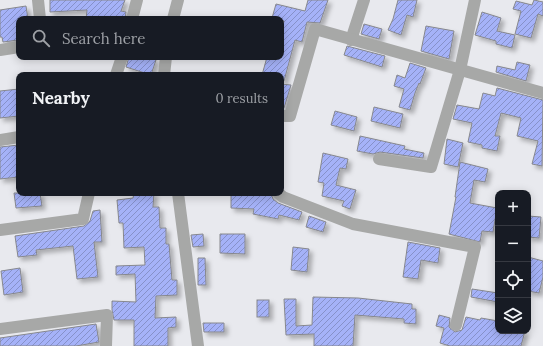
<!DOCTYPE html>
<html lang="en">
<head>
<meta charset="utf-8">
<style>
  :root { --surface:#171b24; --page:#242831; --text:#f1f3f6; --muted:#9ea1a6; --line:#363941 }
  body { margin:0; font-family:Lora,serif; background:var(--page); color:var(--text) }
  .controls { position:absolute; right:12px; bottom:12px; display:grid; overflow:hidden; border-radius:8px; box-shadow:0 2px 10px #0003 }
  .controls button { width:36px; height:36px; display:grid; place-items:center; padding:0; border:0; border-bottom:1px solid var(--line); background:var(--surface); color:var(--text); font:20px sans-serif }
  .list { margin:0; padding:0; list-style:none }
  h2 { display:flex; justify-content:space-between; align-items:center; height:52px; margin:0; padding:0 16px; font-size:17px }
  h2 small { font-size:13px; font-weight:400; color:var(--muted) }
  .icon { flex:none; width:22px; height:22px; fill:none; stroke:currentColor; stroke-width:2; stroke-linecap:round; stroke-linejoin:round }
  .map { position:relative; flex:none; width:543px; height:346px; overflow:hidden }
  .search { position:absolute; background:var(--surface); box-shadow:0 2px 10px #0003; left:16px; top:16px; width:268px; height:44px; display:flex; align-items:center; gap:10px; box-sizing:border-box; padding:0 14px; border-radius:8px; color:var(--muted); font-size:15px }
  .panel { position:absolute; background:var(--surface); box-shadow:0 2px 10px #0003; left:16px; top:72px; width:268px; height:124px; border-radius:8px }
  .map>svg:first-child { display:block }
</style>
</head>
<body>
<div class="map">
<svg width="543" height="346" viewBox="0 0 543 346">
  <defs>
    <pattern id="building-hatch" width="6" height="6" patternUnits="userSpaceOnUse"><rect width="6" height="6" fill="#a5b2f8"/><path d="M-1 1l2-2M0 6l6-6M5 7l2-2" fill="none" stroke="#8691c9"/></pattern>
    <filter id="shadow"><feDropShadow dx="3.5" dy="3.5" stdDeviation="2" flood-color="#0004"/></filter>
  </defs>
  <rect width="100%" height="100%" fill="#e8e9ee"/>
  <g fill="url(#building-hatch)" stroke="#87888d" filter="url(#shadow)">
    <path d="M50 0H125L121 11 126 12 125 19H86L87 10 50 12Z"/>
    <path d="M308 0H328L320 23 307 22 302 42 295 40 284 81H281V75H262L267 57H281V34L284 21 272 18 276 4 305 11Z"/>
    <path d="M398 0H417L413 17 407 15 401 35 388 30 393 19Z"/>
    <path d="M534 0 543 2V16L538 14 531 38 515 34 521 11 513 9 516 1 532 5Z"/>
    <path d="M26 6 28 19H19L18 40 3 42 2 37H0V10Z"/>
    <path d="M482 12 501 18 497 31 515 35 512 48 496 44V41L475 35Z"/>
    <path d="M364 24 382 29 379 39 361 34Z"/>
    <path d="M426 26 454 31 449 59 421 51Z"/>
    <path d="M347 46 385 56 382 67 344 55Z"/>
    <path d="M129 57H147L156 60 151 75 126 67Z"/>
    <path d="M517 62 530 65 526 81 496 72 497 66 515 70Z"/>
    <path d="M410 63 426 68 420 84 419 83 415 93 410 110 399 107 404 89 394 86 397 75 405 78Z"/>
    <path d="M281 84 291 85 284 108H281Z"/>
    <path d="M497 88 543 100 542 166 532 164 538 141 517 136 521 118 501 113 495 136H500L497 151 482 148V145L468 142 472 123 453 119 457 105 479 109 483 93 495 96Z"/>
    <path d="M19 89V116L0 118V91Z"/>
    <path d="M374 107 403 114 400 128 371 121Z"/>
    <path d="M335 111 357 117 354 131 331 125Z"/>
    <path d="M360 136 405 146 404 149 424 153 423 158 380 152 373 154 357 151Z"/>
    <path d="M447 139 463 143 458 167 444 164Z"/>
    <path d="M19 145V177L0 179V147Z"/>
    <path d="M323 153 348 159 346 169 340 168 336 185 356 190 350 209 342 206 344 201 322 196 324 183 318 182Z"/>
    <path d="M460 162 488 169 485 182 474 180 470 203 497 208 493 232 482 231 480 242 449 234 456 197H455Z"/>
    <path d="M14 193H40L42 206 16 208Z"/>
    <path d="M134 193H154L153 207H159L160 228H166V244H169L172 280H177V295L156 296 155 318 176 317V327L168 328V346H134V320H114L112 310V301L136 302 135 274 116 275V266L145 265 144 247 124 248 123 223H119L117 200 133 198Z"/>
    <path d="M231 193H271L273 199 278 203 302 212 299 220 279 215 278 219 253 214 254 209 231 208Z"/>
    <path d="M100 210 102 242H94L98 277 77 279 73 246 36 250 37 255 18 257 15 236 84 226 90 221 93 211Z"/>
    <path d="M309 216 326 222 323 232 306 227Z"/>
    <path d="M528 216 541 217 539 238 528 237Z"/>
    <path d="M203 234 204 246 193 247 191 235Z"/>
    <path d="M220 234H245V254L220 253Z"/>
    <path d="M408 242 440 248 438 263 421 260 418 279 403 277Z"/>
    <path d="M293 247 309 249 307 272 291 270Z"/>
    <path d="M528 257 543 261V277L539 293 528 291Z"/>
    <path d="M198 258H205L206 285H198Z"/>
    <path d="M20 268 23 292 4 295 1 271Z"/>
    <path d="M472 289 498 293V302L471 297Z"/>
    <path d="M313 297 358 298 412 304V309H416V324L404 323V319L355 315 353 346H314V334L286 335 284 299H296V326L312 325Z"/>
    <rect x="257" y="300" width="12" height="17"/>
    <path d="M439 315 450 318 449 327 455 332 462 330 466 317 480 320 481 318 498 321V331H525L521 346H450L440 343 444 328 436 326Z"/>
    <path d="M203 323H224V332H204Z"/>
    <path d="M96 324 99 342 76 346H0V338Z"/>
  </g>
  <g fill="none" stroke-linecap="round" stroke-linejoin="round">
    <g stroke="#a7a8a7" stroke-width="12">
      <path d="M38 0 40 19"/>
      <path d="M132 19 137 0"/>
      <path d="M173 19 178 0"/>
      <path d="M351 40 364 0"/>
      <path d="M0 50 19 47"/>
      <path d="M116 75 122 57"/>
      <path d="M164 75 166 57"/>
      <path d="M281 116H290L315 29 543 93"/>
      <path d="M0 140 19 137"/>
      <path d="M379 159 431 167 460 70 475 0"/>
      <path d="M178 193 198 346"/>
      <path d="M278 193 283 197 353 224 475 247 456 325"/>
      <path d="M0 230 83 219 89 193"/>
      <path d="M0 329 107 315 106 346"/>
    </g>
  </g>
</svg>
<div class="controls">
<button>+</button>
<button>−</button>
<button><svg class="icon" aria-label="locate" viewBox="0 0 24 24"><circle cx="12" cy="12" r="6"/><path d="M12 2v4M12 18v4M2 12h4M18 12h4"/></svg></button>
<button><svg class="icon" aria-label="layers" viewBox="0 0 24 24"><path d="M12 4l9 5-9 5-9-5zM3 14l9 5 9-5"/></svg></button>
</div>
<div class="search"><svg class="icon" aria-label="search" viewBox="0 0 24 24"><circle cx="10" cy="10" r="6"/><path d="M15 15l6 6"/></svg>Search here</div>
<section class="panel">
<h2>Nearby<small>0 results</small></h2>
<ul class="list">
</ul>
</section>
</div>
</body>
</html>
